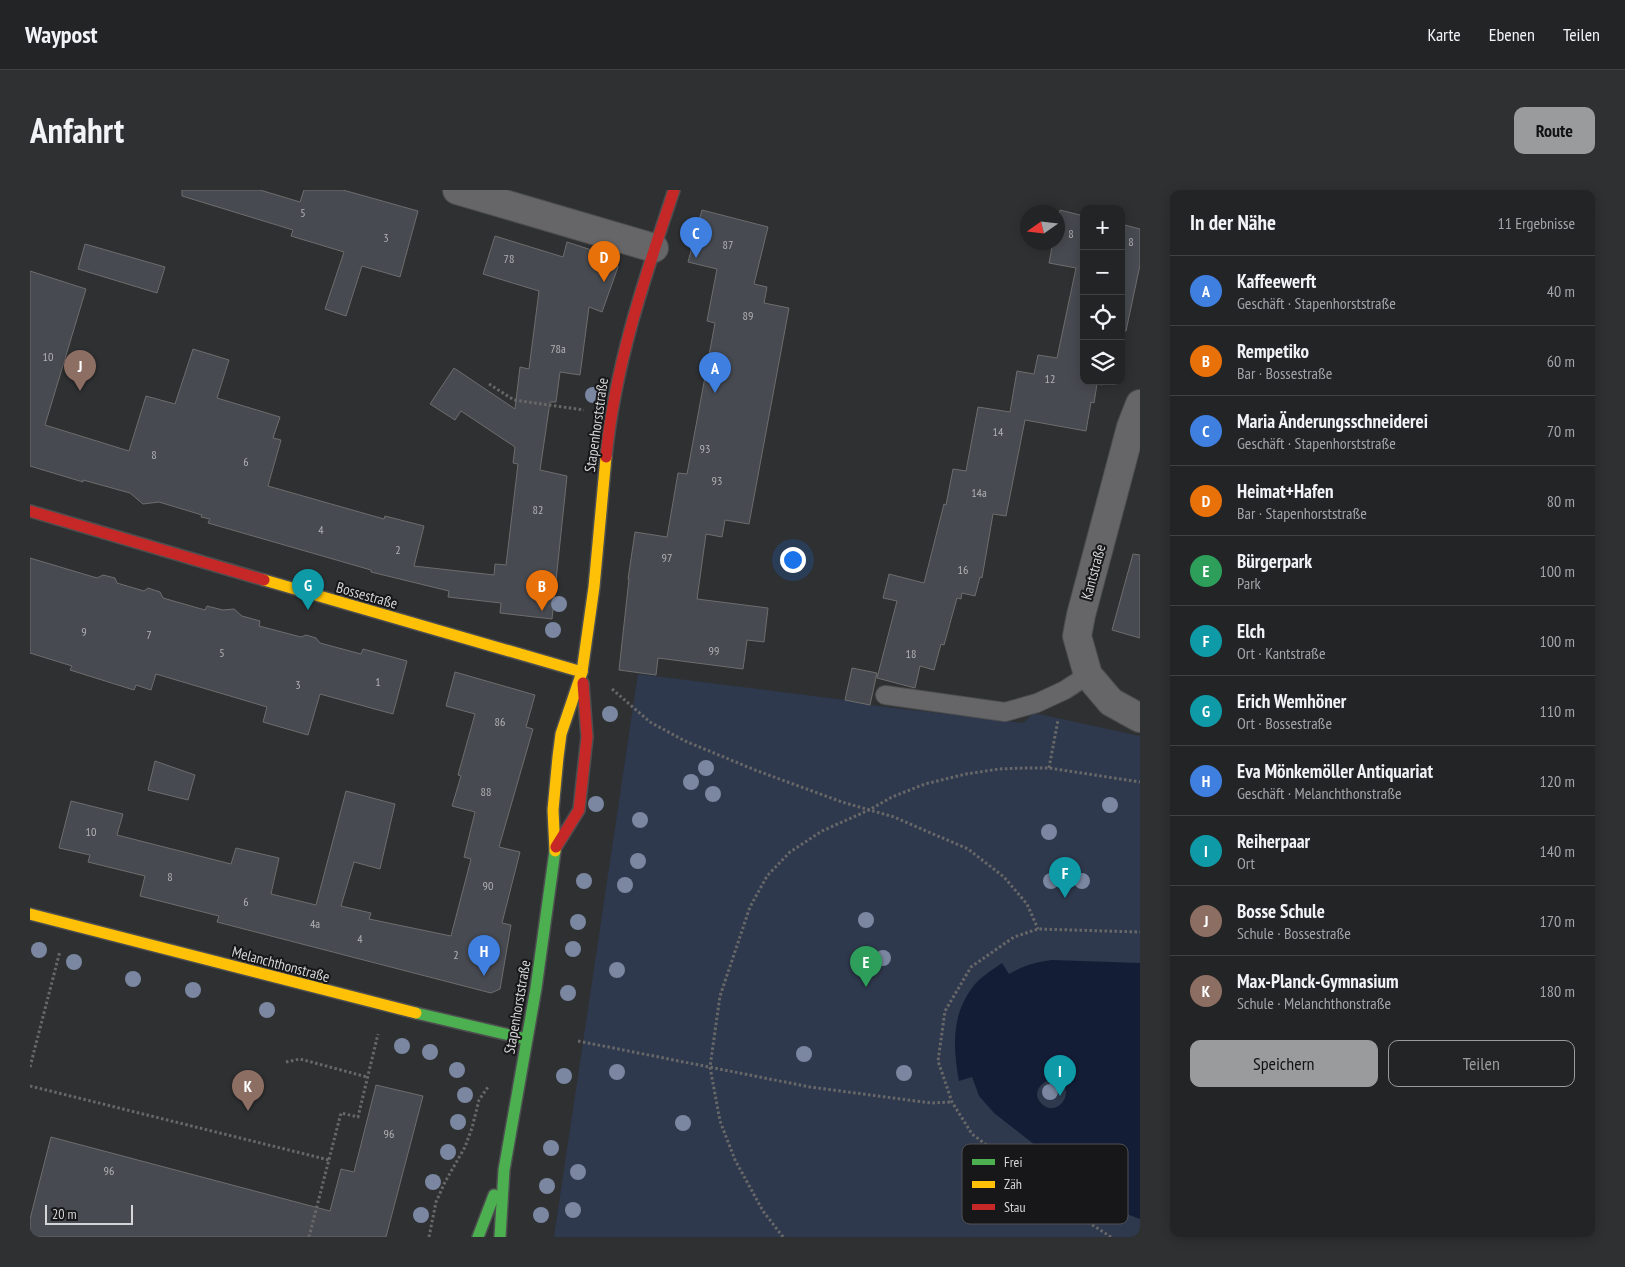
<!DOCTYPE html>
<html lang="de">
<head>
<meta charset="utf-8">
<style>
  :root { --surface:#232426; --page:#2f3032; --text:#f1f3f6; --muted:#a3a4a7; --line:#404143; --accent:#9a9b9d }
  body { margin:0; font-family:"PT Sans Narrow",sans-serif; background:var(--page); color:var(--text) }
  .controls { position:absolute; right:15px; top:15px; display:grid; overflow:hidden; border-radius:10px; box-shadow:0 2px 12px #0003 }
  .controls button { width:45px; height:45px; display:grid; place-items:center; padding:0; border:0; border-bottom:1px solid var(--line); background:var(--surface); color:var(--text); font:25px sans-serif }
  .compass { position:absolute; left:990px; top:15px; width:45px; height:45px; border-radius:50%; background:var(--surface); box-shadow:0 2px 12px #0003; rotate:256deg }
  .scale { position:absolute; left:15px; bottom:12px; width:88px; box-sizing:border-box; padding-left:5px; border:2px solid #d4d5d7; border-top:0; font-size:14px; line-height:18px; white-space:nowrap; color:#d4d5d7; -webkit-text-stroke:4px #171719; paint-order:stroke }
  .you { position:absolute; left:762px; top:369px; width:18px; height:18px; margin:-12px; border:4px solid #fff; border-radius:50%; background:#1a73e8; box-shadow:0 0 0 8px #1a73e833 }
  .badge { display:grid; place-items:center; width:32px; height:32px; border-radius:50%; background:var(--accent); color:#fff; font-size:16px; font-weight:700 }
  .pin { position:absolute; translate:-50% -41px; filter:drop-shadow(0 1px 2px #0008) }
  .pin::after { content:''; position:absolute; top:26px; width:18px; height:15px; background:inherit; clip-path:polygon(0 0,100% 0,50% 100%) }
  .list { margin:0; padding:0; list-style:none }
  h2 { display:flex; justify-content:space-between; align-items:center; height:65px; margin:0; padding:0 20px; font-size:21px }
  h2 small { font-size:16px; font-weight:400; color:var(--muted) }
  .list li { display:grid; grid-template-columns:32px 1fr auto; gap:15px; align-items:center; box-sizing:border-box; height:70px; padding:0 20px; border-top:1px solid var(--line) }
  .list b { display:block; font-size:19px; white-space:nowrap }
  .list p { margin:0; font-size:16px; white-space:nowrap; color:var(--muted) }
  .list em { font-size:16px; font-style:normal; color:var(--muted) }
  .actions { display:flex; gap:10px; padding:15px 20px }
  .actions a { flex:1; padding:11px 0; border:1px solid var(--accent); border-radius:10px; text-align:center; font-size:18px; color:var(--accent) }
  .actions .main { background:var(--accent); color:#111 }
  .icon { flex:none; width:28px; height:28px; fill:none; stroke:currentColor; stroke-width:2; stroke-linecap:round; stroke-linejoin:round }
  .map { position:relative; flex:none; width:1110px; height:1047px; overflow:hidden; border-radius:10px }
  header { display:flex; align-items:center; gap:30px; box-sizing:border-box; height:70px; padding:0 25px; background:var(--surface); border-bottom:1px solid var(--line) }
  header strong { font-size:24px }
  nav { display:flex; gap:28px; margin-inline-start:auto; font-size:18px }
  .intro { display:flex; align-items:center; justify-content:space-between; box-sizing:border-box; height:120px; padding:0 30px }
  h1 { margin:0; font-size:35px }
  .button { padding:12px 22px; border-radius:10px; background:var(--accent); color:#111; font-size:18px; font-weight:700 }
  main { display:flex; gap:30px; padding:0 30px }
  aside { flex:1; background:var(--surface); border-radius:10px; box-shadow:0 2px 12px #0003 }
  .map>svg:first-child { display:block }
</style>
</head>
<body>
<header>
<strong>Waypost</strong>
<nav><a>Karte</a><a>Ebenen</a><a>Teilen</a></nav>
</header>
<div class="intro"><h1>Anfahrt</h1><a class="button">Route</a></div>
<main>
<div class="map">
<svg width="1110" height="1047" viewBox="0 0 1110 1047">
  <rect width="100%" height="100%" fill="#2f3032"/>
  <path fill="#2f394d" d="M608 484 815 510 840 515 993 533 1004 523 1110 546V1047H524Z"/>
  <path fill="#141d36" fill-rule="evenodd" d="M1022 770 1110 773V1029L1091 1022 964 923 949 906 942 887 929 891C923 859 921 826 942 798 949 788 962 780 972 773L979 784C993 776 1005 772 1022 770ZM1019 890C1052 891 1030 931 1012 914 1002 905 1009 894 1019 890Z"/>
  <g fill="#474a50" stroke="#6d6d6e">
    <path d="M152 0H230L270 12 274 0H313L388 21 370 87 332 76 316 126 295 119 314 62 261 46 263 40 152 6Z"/>
    <path d="M672 20 738 37 724 94 737 97 734 113 759 118 719 334 695 330 692 347 676 344 667 409 738 418 734 452 717 450 713 479 628 468 626 485 589 480 599 389H598L605 342 637 347 648 283 657 284 685 133 677 131 687 79 658 72Z"/>
    <path d="M1030 20 1054 26V191H1074L1072 195 1067 194 1064 213 1061 212 1056 241 995 230 976 326 963 324 952 388 950 387 945 406 932 403 931 409 927 408 914 455 911 454 904 480 890 476 885 498 847 488 867 411 853 408 859 384 894 393 914 314 916 315 923 279 936 281 948 217 980 222 987 181 1004 184 1008 165 1027 168 1046 78 1019 73 1023 52H1028V33Z"/>
    <path d="M1091 34 1110 39V75L1096 141 1091 140Z"/>
    <path d="M465 46 533 67 537 52 583 67 588 77 572 122 559 117 550 185 530 182 526 212H520L510 280 537 286 522 429 470 423 471 413 418 407 419 401 341 382V380L178 333 180 329 171 327 172 325 129 312 113 314 100 303 53 290V292L0 276V81L56 99 15 235 99 261 116 206 145 214 163 159 199 170 187 208 250 227 243 248 251 250 238 296 354 329 355 326 394 336 384 376 464 385 465 374 476 375 488 274 483 273 485 257 431 221 425 230 400 214 424 178 485 219 490 177 499 179 509 101 453 84Z"/>
    <path d="M55 54 135 77 127 103 48 79Z"/>
    <path d="M1103 364 1110 365V448L1082 440Z"/>
    <path d="M0 368 67 388 73 385 85 388 87 393 114 401 118 398 130 402 133 408 175 420 177 416 193 420 204 419 212 426 230 431 229 436 271 447 276 445 286 448 290 453 331 464 333 459 377 471 363 524 290 504 278 545 233 532 237 517 126 484 121 500 106 495 104 500 40 480 42 476 0 463Z"/>
    <path d="M822 478 847 483 840 515 815 510Z"/>
    <path d="M425 482 505 505 496 537 503 539 469 657 490 662 472 733 481 735 470 799 461 803 187 732 189 726 110 706 115 686 58 672 60 665 29 658 41 611 93 624 87 645 201 674 206 658 249 668 241 704 286 715 316 601 365 614 350 679 324 672 311 716 341 723 339 729 421 746 441 669 434 667 445 622 422 616 431 586 428 585 445 524 416 516Z"/>
    <path d="M125 571 165 585 158 610 118 600Z"/>
    <path d="M346 895 393 906 356 1047H0V1029L21 947 300 1021 311 979 324 982Z"/>
  </g>
  <g fill="none" stroke-linecap="round" stroke-linejoin="round">
    <g stroke="#4d4e4f" stroke-width="20">
      <path id="lane" d="M855 505 975 522 1007 513 1035 500 1058 485"/>
    </g>
    <g stroke="#4d4e4f" stroke-width="30">
      <g id="street">
        <path d="M427 0 624 58"/>
        <path d="M1110 214 1101 237 1051 425 1047 446 1058 485 1081 512 1110 528"/>
      </g>
    </g>
    <g stroke="#4d4e4f" stroke-width="14">
      <g id="fast">
        <path d="M386 823 496 849"/>
        <path d="M448 1047 464 1005"/>
        <path d="M470 1047 474 980 506 798 525 661"/>
      </g>
    </g>
    <g stroke="#4d4e4f" stroke-width="14">
      <g id="slow">
        <path d="M234 390 552 482"/>
        <path d="M525 661 523 620 528 567 531 544 552 482 564 397 576 267"/>
        <path d="M0 724 386 823"/>
      </g>
    </g>
    <g stroke="#4d4e4f" stroke-width="14">
      <g id="jam">
        <path d="M576 267C585 174 615 87 644 0"/>
        <path d="M0 321 234 390"/>
        <path d="M526 657 549 620 557 547 553 493"/>
      </g>
    </g>
    <g stroke="#686869" stroke-width="3" stroke-dasharray="2.5 2.5" stroke-linecap="butt">
      <path d="M459 194 484 210 554 220"/>
      <path d="M582 499 620 532 655 551 725 580 812 612 864 627 938 659 974 687 997 714 1008 739"/>
      <path d="M1019 578 1028 530"/>
      <path d="M548 851 780 897 901 913 922 912"/>
      <path d="M256 872 270 869 337 887"/>
      <path d="M0 877 30 761"/>
      <path d="M0 896 299 970"/>
      <path d="M279 1047 311 923 328 927 348 844"/>
      <path d="M399 1047 406 1012 415 992 435 957 442 938 449 910 458 897"/>
      <path d="M753 1047 733 1021 705 970 690 931 680 877 690 806 720 717 737 686 760 662 792 641 839 620 862 607 895 594 936 584 969 579 994 578H1019L1110 592"/>
      <path d="M1081 1047 1055 1030 942 944 922 912 908 871 915 821 941 777 984 747 1008 739 1110 742"/>
    </g>
    <use href="#lane" stroke="#666668" stroke-width="18"/>
    <use href="#street" stroke="#666668" stroke-width="28"/>
    <use href="#fast" stroke="#4caf50" stroke-width="11"/>
    <use href="#slow" stroke="#ffc107" stroke-width="11"/>
    <use href="#jam" stroke="#c62828" stroke-width="11"/>
  </g>
  <g fill="#7b87a1">
    <circle cx="563" cy="205" r="8"/>
    <circle cx="529" cy="414" r="8"/>
    <circle cx="523" cy="440" r="8"/>
    <circle cx="580" cy="524" r="8"/>
    <circle cx="676" cy="578" r="8"/>
    <circle cx="661" cy="592" r="8"/>
    <circle cx="683" cy="604" r="8"/>
    <circle cx="566" cy="614" r="8"/>
    <circle cx="1080" cy="615" r="8"/>
    <circle cx="610" cy="630" r="8"/>
    <circle cx="1019" cy="642" r="8"/>
    <circle cx="608" cy="671" r="8"/>
    <circle cx="554" cy="691" r="8"/>
    <circle cx="1021" cy="691" r="8"/>
    <circle cx="1052" cy="691" r="8"/>
    <circle cx="595" cy="695" r="8"/>
    <circle cx="836" cy="730" r="8"/>
    <circle cx="548" cy="732" r="8"/>
    <circle cx="543" cy="759" r="8"/>
    <circle cx="9" cy="760" r="8"/>
    <circle cx="853" cy="768" r="8"/>
    <circle cx="44" cy="772" r="8"/>
    <circle cx="587" cy="780" r="8"/>
    <circle cx="103" cy="789" r="8"/>
    <circle cx="163" cy="800" r="8"/>
    <circle cx="538" cy="803" r="8"/>
    <circle cx="237" cy="820" r="8"/>
    <circle cx="372" cy="856" r="8"/>
    <circle cx="400" cy="862" r="8"/>
    <circle cx="774" cy="864" r="8"/>
    <circle cx="427" cy="880" r="8"/>
    <circle cx="587" cy="882" r="8"/>
    <circle cx="874" cy="883" r="8"/>
    <circle cx="534" cy="886" r="8"/>
    <circle cx="1020" cy="902" r="8"/>
    <circle cx="435" cy="905" r="8"/>
    <circle cx="428" cy="932" r="8"/>
    <circle cx="653" cy="933" r="8"/>
    <circle cx="521" cy="958" r="8"/>
    <circle cx="418" cy="962" r="8"/>
    <circle cx="548" cy="982" r="8"/>
    <circle cx="403" cy="992" r="8"/>
    <circle cx="517" cy="996" r="8"/>
    <circle cx="543" cy="1020" r="8"/>
    <circle cx="391" cy="1025" r="8"/>
    <circle cx="511" cy="1025" r="8"/>
  </g>
  <g text-anchor="middle" dominant-baseline="central" stroke-width="4" stroke-linejoin="round" paint-order="stroke">
    <g font-size="12" fill="#b1b2b5">
      <text x="273" y="22">5</text>
      <text x="1041" y="43">8</text>
      <text x="356" y="47">3</text>
      <text x="1101" y="51">8</text>
      <text x="698" y="54">87</text>
      <text x="479" y="68">78</text>
      <text x="718" y="125">89</text>
      <text x="528" y="158">78a</text>
      <text x="18" y="166">10</text>
      <text x="1020" y="188">12</text>
      <text x="968" y="241">14</text>
      <text x="675" y="258">93</text>
      <text x="124" y="264">8</text>
      <text x="216" y="271">6</text>
      <text x="687" y="290">93</text>
      <text x="949" y="302">14a</text>
      <text x="508" y="319">82</text>
      <text x="291" y="339">4</text>
      <text x="368" y="359">2</text>
      <text x="637" y="367">97</text>
      <text x="933" y="379">16</text>
      <text x="54" y="441">9</text>
      <text x="119" y="444">7</text>
      <text x="684" y="460">99</text>
      <text x="192" y="462">5</text>
      <text x="881" y="463">18</text>
      <text x="348" y="491">1</text>
      <text x="268" y="494">3</text>
      <text x="470" y="531">86</text>
      <text x="456" y="601">88</text>
      <text x="61" y="641">10</text>
      <text x="140" y="686">8</text>
      <text x="458" y="695">90</text>
      <text x="216" y="711">6</text>
      <text x="285" y="733">4a</text>
      <text x="330" y="748">4</text>
      <text x="426" y="764">2</text>
      <text x="359" y="943">96</text>
      <text x="79" y="980">96</text>
    </g>
    <g font-size="15" fill="#d4d5d7" stroke="#171719">
      <text transform="translate(566 235) rotate(-82)">Stapenhorststraße</text>
      <text transform="translate(1063 382) rotate(-75)">Kantstraße</text>
      <text transform="translate(337 405) rotate(16)">Bossestraße</text>
      <text transform="translate(251 774) rotate(15)">Melanchthonstraße</text>
      <text transform="translate(487 817) rotate(-80)">Stapenhorststraße</text>
    </g>
  </g>
  <rect x="932" y="954" width="166" height="80" rx="8" fill="#171719" stroke="#505052" stroke-width="1"/>
  <rect x="942" y="969" width="23" height="6" fill="#4caf50"/>
  <rect x="942" y="991" width="23" height="7" fill="#ffc107"/>
  <rect x="942" y="1014" width="23" height="6" fill="#c62828"/>
  <g font-size="14" fill="#d4d5d7">
    <text x="974" y="977">Frei</text>
    <text x="974" y="999">Zäh</text>
    <text x="974" y="1022">Stau</text>
  </g>
</svg>
<div class="controls">
<button>+</button>
<button>−</button>
<button><svg class="icon" aria-label="locate" viewBox="0 0 24 24"><circle cx="12" cy="12" r="6"/><path d="M12 2v4M12 18v4M2 12h4M18 12h4"/></svg></button>
<button><svg class="icon" aria-label="layers" viewBox="0 0 24 24"><path d="M12 4l9 5-9 5-9-5zM3 14l9 5 9-5"/></svg></button>
</div>
<svg class="compass" viewBox="-18 -18 36 36"><path d="M0-13l5 13h-10z" fill="#e53935"/><path d="M0 13l5-13h-10z" fill="#a3a4a7"/></svg>
<div class="scale">20 m</div>
<div class="you"></div>
<div class="pin badge" style="left:685px;top:203px;background:#3f7fe0">A</div>
<div class="pin badge" style="left:512px;top:421px;background:#e8710a">B</div>
<div class="pin badge" style="left:666px;top:68px;background:#3f7fe0">C</div>
<div class="pin badge" style="left:574px;top:92px;background:#e8710a">D</div>
<div class="pin badge" style="left:836px;top:797px;background:#2e9e5b">E</div>
<div class="pin badge" style="left:1035px;top:708px;background:#0f9aa8">F</div>
<div class="pin badge" style="left:278px;top:420px;background:#0f9aa8">G</div>
<div class="pin badge" style="left:454px;top:786px;background:#3f7fe0">H</div>
<div class="pin badge" style="left:1030px;top:906px;background:#0f9aa8">I</div>
<div class="pin badge" style="left:50px;top:201px;background:#8d6e63">J</div>
<div class="pin badge" style="left:218px;top:921px;background:#8d6e63">K</div>
</div>
<aside>
<h2>In der Nähe<small>11 Ergebnisse</small></h2>
<ul class="list">
<li><span class="badge" style="background:#3f7fe0">A</span><div><b>Kaffeewerft</b><p>Geschäft · Stapenhorststraße</p></div><em>40 m</em></li>
<li><span class="badge" style="background:#e8710a">B</span><div><b>Rempetiko</b><p>Bar · Bossestraße</p></div><em>60 m</em></li>
<li><span class="badge" style="background:#3f7fe0">C</span><div><b>Maria Änderungsschneiderei</b><p>Geschäft · Stapenhorststraße</p></div><em>70 m</em></li>
<li><span class="badge" style="background:#e8710a">D</span><div><b>Heimat+Hafen</b><p>Bar · Stapenhorststraße</p></div><em>80 m</em></li>
<li><span class="badge" style="background:#2e9e5b">E</span><div><b>Bürgerpark</b><p>Park</p></div><em>100 m</em></li>
<li><span class="badge" style="background:#0f9aa8">F</span><div><b>Elch</b><p>Ort · Kantstraße</p></div><em>100 m</em></li>
<li><span class="badge" style="background:#0f9aa8">G</span><div><b>Erich Wemhöner</b><p>Ort · Bossestraße</p></div><em>110 m</em></li>
<li><span class="badge" style="background:#3f7fe0">H</span><div><b>Eva Mönkemöller Antiquariat</b><p>Geschäft · Melanchthonstraße</p></div><em>120 m</em></li>
<li><span class="badge" style="background:#0f9aa8">I</span><div><b>Reiherpaar</b><p>Ort</p></div><em>140 m</em></li>
<li><span class="badge" style="background:#8d6e63">J</span><div><b>Bosse Schule</b><p>Schule · Bossestraße</p></div><em>170 m</em></li>
<li><span class="badge" style="background:#8d6e63">K</span><div><b>Max-Planck-Gymnasium</b><p>Schule · Melanchthonstraße</p></div><em>180 m</em></li>
</ul>
<div class="actions"><a class="main">Speichern</a><a>Teilen</a></div>
</aside>
</main>
</body>
</html>
